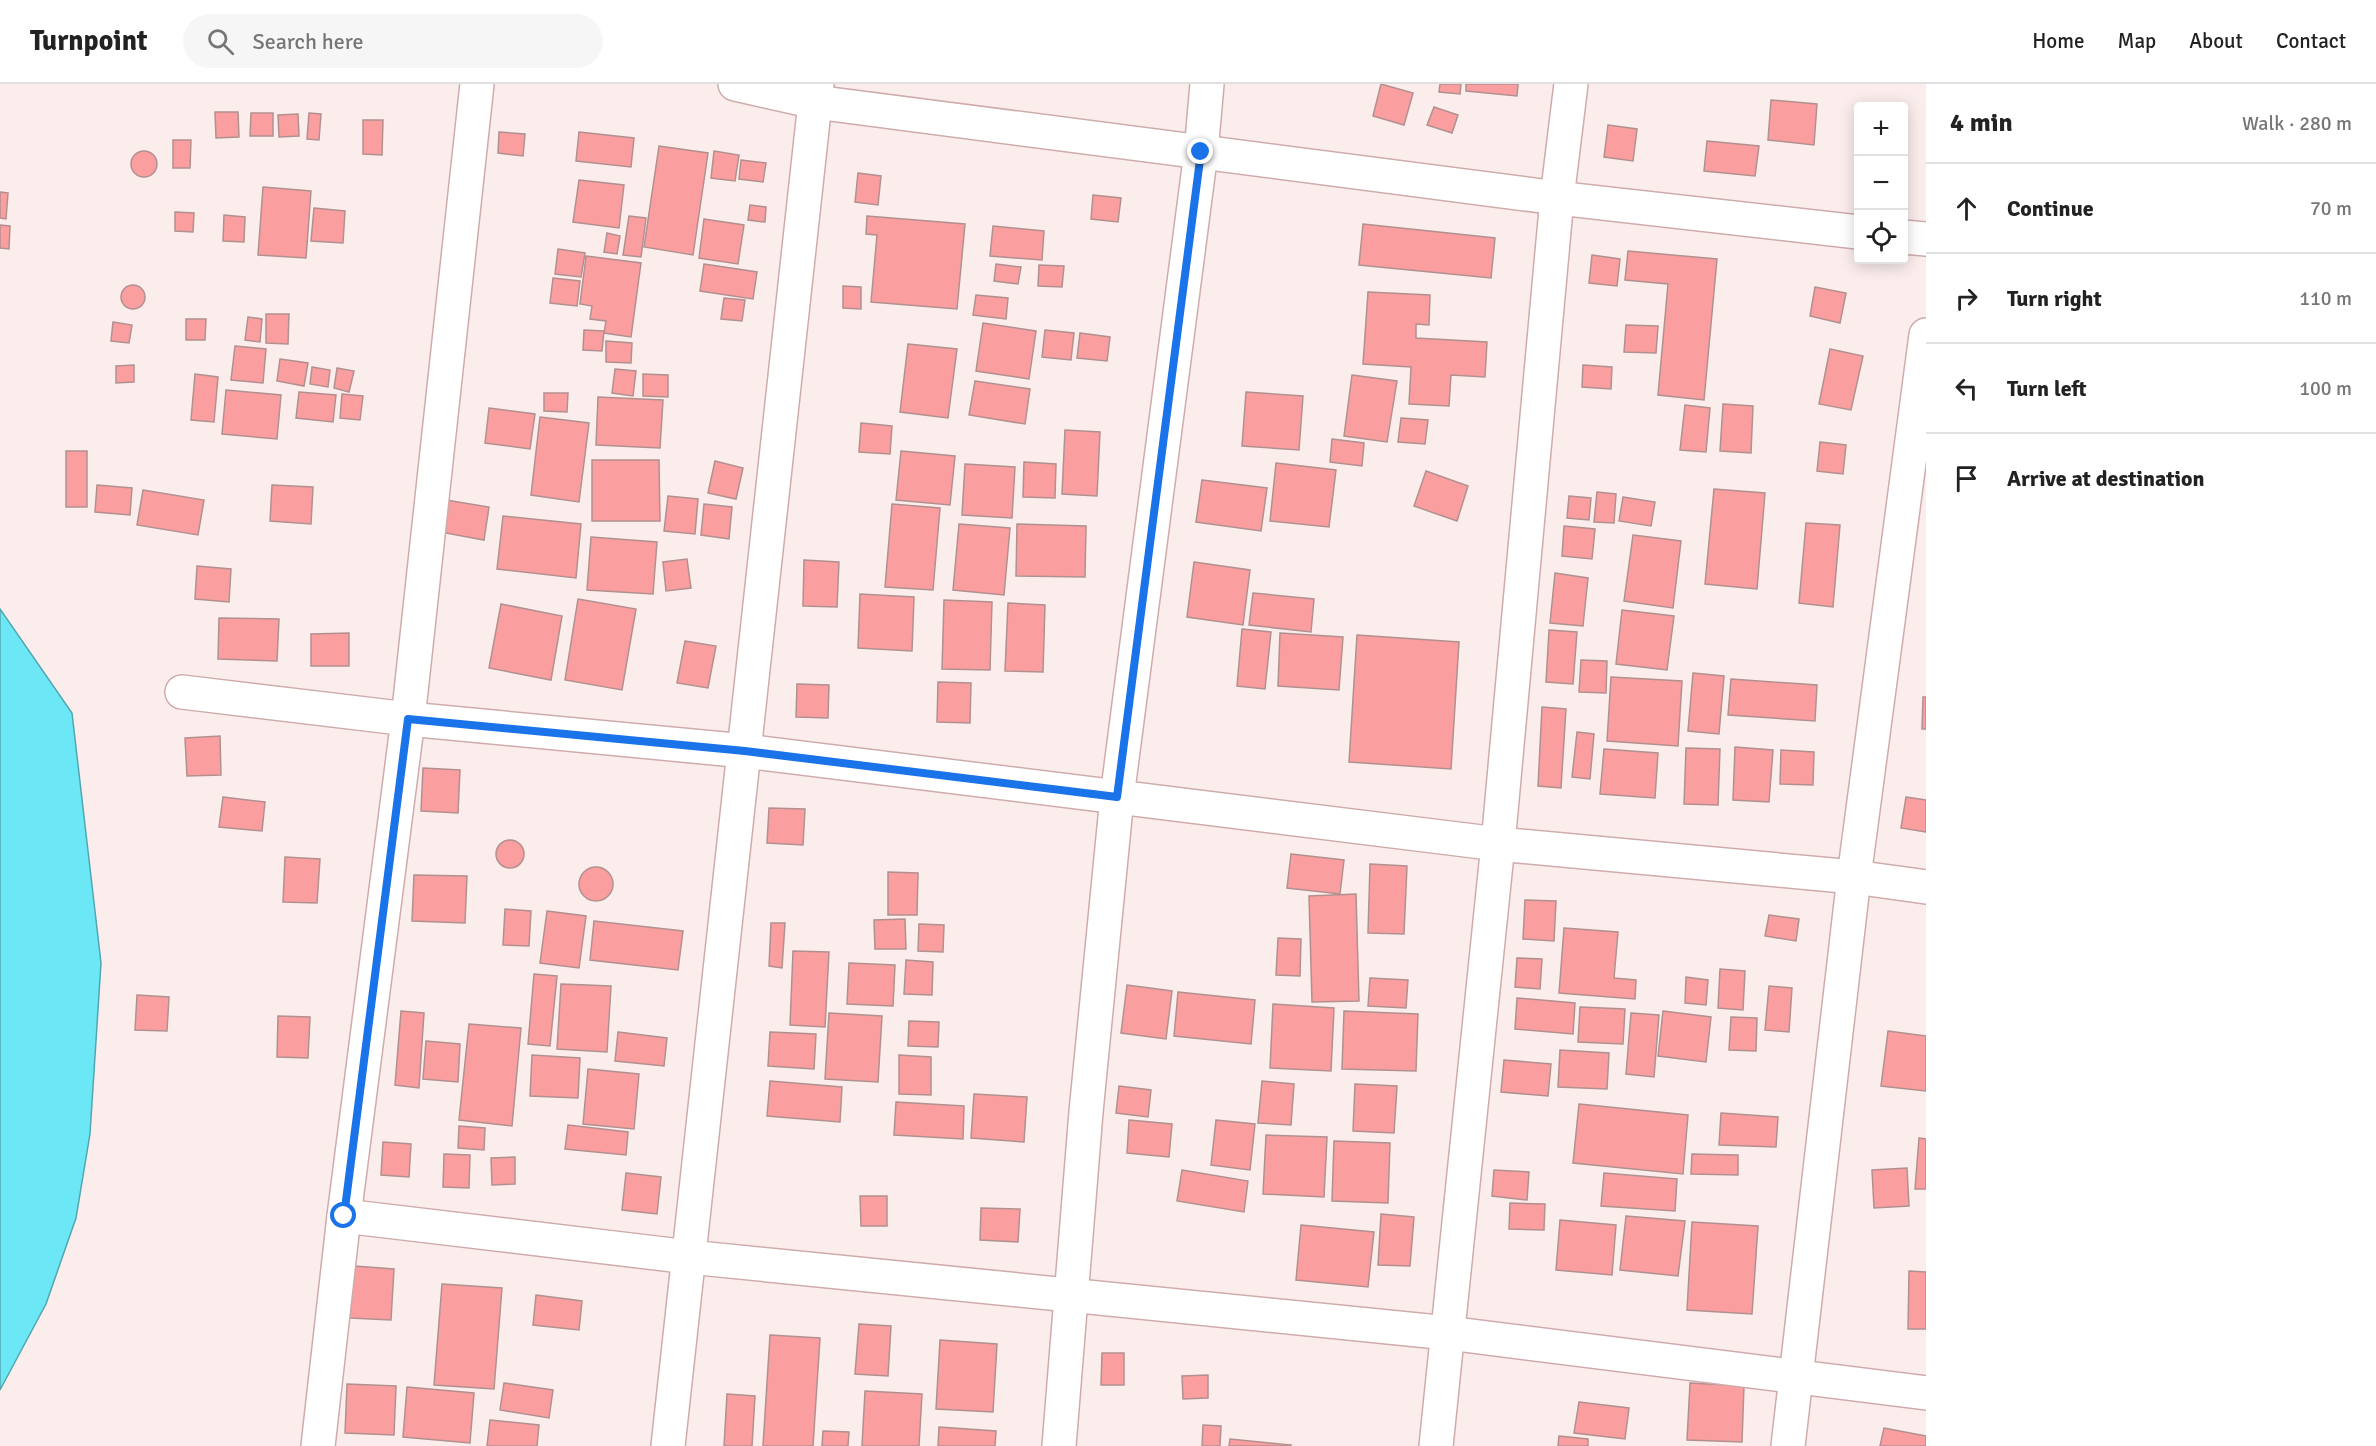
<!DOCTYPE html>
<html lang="en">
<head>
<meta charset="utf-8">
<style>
  :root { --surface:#fff; --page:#f6f6f6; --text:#222; --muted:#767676; --line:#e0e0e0 }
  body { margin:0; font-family:Signika,sans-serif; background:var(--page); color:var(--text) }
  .controls { position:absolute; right:18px; top:18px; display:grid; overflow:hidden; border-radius:6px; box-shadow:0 3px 15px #0003 }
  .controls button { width:54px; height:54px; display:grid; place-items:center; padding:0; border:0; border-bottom:2px solid var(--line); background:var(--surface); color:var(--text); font:30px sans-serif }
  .stop { position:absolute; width:18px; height:18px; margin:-14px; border:4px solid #1a73e8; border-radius:50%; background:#fff }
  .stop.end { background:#1a73e8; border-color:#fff; box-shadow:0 2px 6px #0008 }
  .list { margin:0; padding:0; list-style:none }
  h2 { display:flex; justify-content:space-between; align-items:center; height:78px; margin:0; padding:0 24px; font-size:26px }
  h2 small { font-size:20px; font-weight:400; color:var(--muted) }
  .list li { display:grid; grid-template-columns:39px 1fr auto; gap:18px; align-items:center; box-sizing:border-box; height:90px; padding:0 24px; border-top:2px solid var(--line) }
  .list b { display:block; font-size:22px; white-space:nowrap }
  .list em { font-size:20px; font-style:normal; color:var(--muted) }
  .icon { flex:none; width:33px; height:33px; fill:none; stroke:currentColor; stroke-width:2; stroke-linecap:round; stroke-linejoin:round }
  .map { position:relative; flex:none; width:1926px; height:1362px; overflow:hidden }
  header { display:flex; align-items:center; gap:36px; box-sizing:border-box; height:84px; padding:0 30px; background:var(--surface); border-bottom:2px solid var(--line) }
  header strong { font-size:28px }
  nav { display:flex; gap:33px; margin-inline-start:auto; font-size:21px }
  .search { width:420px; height:54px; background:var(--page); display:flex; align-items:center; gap:15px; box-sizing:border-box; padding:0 21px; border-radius:33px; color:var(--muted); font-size:22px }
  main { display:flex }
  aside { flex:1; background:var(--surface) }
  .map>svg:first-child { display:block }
</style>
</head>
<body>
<header>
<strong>Turnpoint</strong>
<div class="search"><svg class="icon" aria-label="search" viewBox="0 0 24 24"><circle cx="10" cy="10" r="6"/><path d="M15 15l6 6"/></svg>Search here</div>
<nav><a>Home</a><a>Map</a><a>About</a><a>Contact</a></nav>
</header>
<main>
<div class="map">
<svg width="1926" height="1362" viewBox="0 0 1926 1362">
  <rect width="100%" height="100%" fill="#fceded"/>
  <path fill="#6be7f5" stroke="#53a6b0" stroke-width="1.5" d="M0 525 72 629 101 879 90 1050 76 1134 46 1220 0 1306Z"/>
  <g fill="#fb9e9f" stroke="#b29090" stroke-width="1.5">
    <path d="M1381 0 1413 9 1404 41 1373 32Z"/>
    <path d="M1440 0H1461L1460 10 1439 8Z"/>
    <path d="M1466 0H1518L1517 12 1466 7Z"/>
    <path d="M1771 16 1817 20 1814 61 1768 56Z"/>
    <path d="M1434 23 1458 31 1452 49 1427 41Z"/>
    <path d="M215 28H238L239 53 216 54Z"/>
    <path d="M251 29H273V52H250Z"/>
    <path d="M309 29 321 30 319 56 307 55Z"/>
    <path d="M298 30 299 52 279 53 278 31Z"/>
    <path d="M363 36H383L382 71 363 70Z"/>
    <path d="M1608 41 1637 45 1633 77 1604 73Z"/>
    <path d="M499 48 525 50 523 72 498 69Z"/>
    <path d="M579 48 634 54 631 83 576 77Z"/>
    <path d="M173 56H191L190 84H173Z"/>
    <path d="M1707 57 1759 62 1755 92 1704 87Z"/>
    <path d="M659 62 708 69 693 171 644 163Z"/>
    <path d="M714 67 739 71 735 97 711 94Z"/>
    <circle cx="144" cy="80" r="13"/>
    <path d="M741 76 766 79 763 98 739 95Z"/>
    <path d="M858 89 881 92 878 121 855 118Z"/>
    <path d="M579 96 624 101 619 144 573 138Z"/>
    <path d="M263 103 311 107 306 174 258 171Z"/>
    <path d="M0 108 8 109 6 135 0 134Z"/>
    <path d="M1093 111 1121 114 1118 138 1091 135Z"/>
    <path d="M750 121 766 123 765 138 748 136Z"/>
    <path d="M314 124 345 127 343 159 311 157Z"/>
    <path d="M175 128 194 129 193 148 175 147Z"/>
    <path d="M224 131 245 133 244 158 223 157Z"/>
    <path d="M629 132 646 134 641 173 623 171Z"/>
    <path d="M867 132 965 140 957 225 871 218 877 151 866 150Z"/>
    <path d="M704 135 744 141 738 180 699 174Z"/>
    <path d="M1363 140 1495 154 1491 194 1359 181Z"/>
    <path d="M0 141 10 142 9 165 0 164Z"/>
    <path d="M993 142 1044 147 1042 176 990 172Z"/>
    <path d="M607 149 620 152 617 170 604 168Z"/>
    <path d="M558 165 585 169 581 193 555 190Z"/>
    <path d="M1628 167 1717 175 1704 316 1658 311 1668 200 1625 196Z"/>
    <path d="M1592 171 1620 175 1617 202 1589 199Z"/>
    <path d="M586 172 641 179 631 253 604 249 606 237 590 235 592 222 580 220Z"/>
    <path d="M704 180 757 188 753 215 700 207Z"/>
    <path d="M996 180 1021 183 1018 200 994 197Z"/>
    <path d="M1039 181 1064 182 1062 203 1038 202Z"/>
    <path d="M553 194 580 197 577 222 550 219Z"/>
    <circle cx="133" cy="213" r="12"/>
    <path d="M843 202 861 203V225L843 224Z"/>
    <path d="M1815 203 1846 209 1840 239 1810 232Z"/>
    <path d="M1368 208 1430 211 1429 241 1416 240V254L1487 258 1485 293 1451 291 1449 322 1409 320 1411 283 1363 280Z"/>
    <path d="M976 211 1008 214 1006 235 973 231Z"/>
    <path d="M724 214 745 216 742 237 721 235Z"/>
    <path d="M266 230H289L288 260 266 259Z"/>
    <path d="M248 233 262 235 260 258 245 256Z"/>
    <path d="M186 235H206L205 256H186Z"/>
    <path d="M113 238 132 241 129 259 111 257Z"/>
    <path d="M983 239 1036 247 1029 295 976 287Z"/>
    <path d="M1626 241 1658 242 1656 269 1624 268Z"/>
    <path d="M584 246 604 247 602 267 583 266Z"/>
    <path d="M1045 246 1074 249 1071 276 1042 273Z"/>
    <path d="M1080 249 1110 253 1107 277 1077 274Z"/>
    <path d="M606 257 632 259 631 279 606 278Z"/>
    <path d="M908 260 957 265 948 334 900 328Z"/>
    <path d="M235 262 266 265 263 299 231 296Z"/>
    <path d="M1830 265 1863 272 1851 326 1819 320Z"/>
    <path d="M280 275 308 279 304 302 277 297Z"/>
    <path d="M134 281V298L116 299V282Z"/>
    <path d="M1583 281 1612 283 1611 305 1582 303Z"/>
    <path d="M312 283 330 286 328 303 310 300Z"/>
    <path d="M337 284 354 287 349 308 334 304Z"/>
    <path d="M615 285 636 287 633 312 612 309Z"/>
    <path d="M195 290 218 293 214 338 191 336Z"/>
    <path d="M643 290 668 291V313L643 312Z"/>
    <path d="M1352 291 1397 297 1387 358 1344 352Z"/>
    <path d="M975 297 1030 305 1025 340 969 331Z"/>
    <path d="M226 306 281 311 277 355 222 350Z"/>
    <path d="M299 308 336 311 333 338 296 334Z"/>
    <path d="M1246 308 1303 312 1299 366 1242 362Z"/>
    <path d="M544 309H568L567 328 544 327Z"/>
    <path d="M342 310 363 312 360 336 340 334Z"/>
    <path d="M598 313 663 316 660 364 596 361Z"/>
    <path d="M1723 320 1753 322 1751 369 1720 367Z"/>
    <path d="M1685 321 1710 324 1706 368 1680 366Z"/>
    <path d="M489 324 535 330 530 365 485 359Z"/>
    <path d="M540 333 589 339 579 418 531 411Z"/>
    <path d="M1401 334 1428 336 1425 360 1398 358Z"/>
    <path d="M861 339 892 342 890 370 859 368Z"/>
    <path d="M1065 346 1100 348 1097 412 1062 410Z"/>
    <path d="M1332 355 1364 359 1362 382 1330 378Z"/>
    <path d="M1820 358 1846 361 1843 390 1817 387Z"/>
    <rect x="66" y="367" width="21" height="56"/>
    <path d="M901 367 955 372 950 421 896 416Z"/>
    <path d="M592 376H659L660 437H592Z"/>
    <path d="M715 377 743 384 736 415 708 409Z"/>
    <path d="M1024 378 1056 380 1055 414 1023 413Z"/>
    <path d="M1276 379 1336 386 1329 443 1270 437Z"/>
    <path d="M965 380 1015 383 1012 434 962 431Z"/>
    <path d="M1426 387 1468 402 1457 437 1414 422Z"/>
    <path d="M1202 396 1267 404 1261 447 1196 438Z"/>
    <path d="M97 401 132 404 130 431 95 428Z"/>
    <path d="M272 401 313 403 311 440 270 437Z"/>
    <path d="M1714 405 1765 409 1757 505 1705 500Z"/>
    <path d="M143 406 204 416 198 451 137 441Z"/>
    <path d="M1597 408 1616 410 1614 439 1594 438Z"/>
    <path d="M668 412 698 415 695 450 664 447Z"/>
    <path d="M1569 412 1591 414 1589 436 1567 434Z"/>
    <path d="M1623 413 1655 418 1651 442 1619 437Z"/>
    <path d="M446 416 489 423 484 456 440 448Z"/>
    <path d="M704 420 732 423 729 455 701 451Z"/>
    <path d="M892 420 940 424 933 506 885 503Z"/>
    <path d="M503 432 581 440 576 494 497 485Z"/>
    <path d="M1806 439 1840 441 1833 523 1799 519Z"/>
    <path d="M959 440 1010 444 1004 511 953 506Z"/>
    <path d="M1017 440 1086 442 1085 493 1016 492Z"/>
    <path d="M1564 442 1595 445 1592 475 1562 472Z"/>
    <path d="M1633 451 1681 457 1673 524 1624 517Z"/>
    <path d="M591 453 657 458 653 510 587 506Z"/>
    <path d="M687 475 691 504 666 507 663 478Z"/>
    <path d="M804 476 839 478 837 523 803 522Z"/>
    <path d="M1194 478 1250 486 1243 541 1187 533Z"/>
    <path d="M197 482 231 485 229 518 195 515Z"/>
    <path d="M1555 489 1588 494 1583 542 1550 539Z"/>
    <path d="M1253 509 1314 515 1311 548 1249 541Z"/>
    <path d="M860 510 914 513 912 567 858 564Z"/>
    <path d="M578 515 636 525 622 606 565 596Z"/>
    <path d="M944 516 992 518 990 586 942 585Z"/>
    <path d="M1008 519 1045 521 1043 588 1005 587Z"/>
    <path d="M501 520 562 532 551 596 489 584Z"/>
    <path d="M1622 526 1674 532 1667 586 1616 580Z"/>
    <path d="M219 534 279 535 277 577 218 575Z"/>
    <path d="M1242 545 1271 548 1265 605 1237 602Z"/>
    <path d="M1549 546 1577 548 1573 600 1546 598Z"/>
    <path d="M349 549V582H311V550Z"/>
    <path d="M1280 549 1343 553 1339 606 1278 602Z"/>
    <path d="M1357 551 1459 558 1451 685 1349 678Z"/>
    <path d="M685 557 716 562 708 604 677 599Z"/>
    <path d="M1581 576 1607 577 1606 609 1579 608Z"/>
    <path d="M1693 589 1724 592 1719 650 1688 647Z"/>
    <path d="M1611 593 1682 597 1678 662 1607 657Z"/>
    <path d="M1731 595 1817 601 1815 637 1728 631Z"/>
    <path d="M938 598 971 599 970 639 937 638Z"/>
    <path d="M797 600 829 601 828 634 796 633Z"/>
    <path d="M1923 613H1926V645H1922Z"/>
    <path d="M1542 623 1566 625 1561 704 1538 702Z"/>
    <path d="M1577 648 1594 650 1590 695 1572 693Z"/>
    <path d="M220 652 221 691 187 692 185 654Z"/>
    <path d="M1735 663 1773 666 1769 718 1733 716Z"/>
    <path d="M1686 664 1720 665 1718 721 1684 720Z"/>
    <path d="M1604 665 1658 669 1655 714 1600 710Z"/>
    <path d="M1781 666 1814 668 1813 701 1780 700Z"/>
    <path d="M423 684 460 686 458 729 421 727Z"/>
    <path d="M223 713 265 718 262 747 219 743Z"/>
    <path d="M1906 713 1926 716V748L1901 744Z"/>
    <path d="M769 724 805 725 803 761 767 759Z"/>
    <circle cx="510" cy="770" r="14"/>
    <path d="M1291 770 1344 776 1340 810 1287 804Z"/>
    <path d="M285 773 320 775 317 819 283 818Z"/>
    <path d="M1370 780 1407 782 1404 850 1368 849Z"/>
    <circle cx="596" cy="800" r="17"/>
    <path d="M888 788 918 789 917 831H888Z"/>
    <path d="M414 791 467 792 465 839 412 837Z"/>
    <path d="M1356 810 1359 917 1312 918 1309 812Z"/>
    <path d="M1525 816 1556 817 1554 857 1523 855Z"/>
    <path d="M505 825 531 827 529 862 503 861Z"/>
    <path d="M547 827 586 832 579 884 540 879Z"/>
    <path d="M1769 831 1799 835 1796 857 1765 852Z"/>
    <path d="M905 835 906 865H875L874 836Z"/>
    <path d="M594 837 683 847 678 886 590 876Z"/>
    <path d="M771 839H785L782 884 769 882Z"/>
    <path d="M919 840 944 841 943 868 918 867Z"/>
    <path d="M1564 844 1618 848 1614 894 1636 896 1635 915 1559 909Z"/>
    <path d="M1278 854 1301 855 1300 892 1276 891Z"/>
    <path d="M793 867 829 868 825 943 790 941Z"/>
    <path d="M1517 874 1542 875 1540 905 1515 903Z"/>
    <path d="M906 876 933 878 932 911 904 910Z"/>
    <path d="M849 879 895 881 893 922 847 920Z"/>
    <path d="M1720 885 1745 887 1743 926 1718 924Z"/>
    <path d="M534 890 557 892 550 962 528 960Z"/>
    <path d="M1686 893 1708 896 1706 921 1685 919Z"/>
    <path d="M1370 894 1408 896 1406 924 1368 922Z"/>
    <path d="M561 900 611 902 607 968 557 965Z"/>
    <path d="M1127 901 1172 907 1166 955 1121 949Z"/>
    <path d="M1769 902 1792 904 1789 948 1765 946Z"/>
    <path d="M1178 908 1255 916 1251 960 1174 952Z"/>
    <path d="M137 911 169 913 167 947 135 946Z"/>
    <path d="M1517 914 1575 919 1573 950 1515 945Z"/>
    <path d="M1273 920 1334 924 1331 987 1270 984Z"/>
    <path d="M1580 923 1625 925 1623 960 1578 958Z"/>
    <path d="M401 927 424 929 419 1004 395 1001Z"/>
    <path d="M1344 927 1418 930 1416 987 1342 985Z"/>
    <path d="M1663 927 1711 933 1706 978 1658 972Z"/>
    <path d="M829 929 882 932 878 998 825 995Z"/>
    <path d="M1631 929 1659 931 1654 993 1626 990Z"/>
    <path d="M278 932 310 933 308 974 277 973Z"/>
    <path d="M1731 933 1757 934 1756 967 1729 966Z"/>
    <path d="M909 937 939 938 938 963 908 962Z"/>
    <path d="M469 940 521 944 512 1042 459 1036Z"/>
    <path d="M1888 947 1926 952V1007L1881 1002Z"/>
    <path d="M618 948 667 954 664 982 615 977Z"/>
    <path d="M770 948 816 950 814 985 768 982Z"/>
    <path d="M426 957 460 960 458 998 423 995Z"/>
    <path d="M1560 966 1609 969 1607 1005 1558 1003Z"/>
    <path d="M532 971 580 974 578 1014 530 1012Z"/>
    <path d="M899 971 931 973V1011L899 1010Z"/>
    <path d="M1504 976 1551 980 1548 1012 1501 1008Z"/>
    <path d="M588 985 639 990 634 1045 583 1040Z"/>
    <path d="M770 997 842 1003 840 1038 767 1032Z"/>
    <path d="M1262 997 1294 1000 1291 1041 1258 1039Z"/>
    <path d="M1355 1000 1397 1002 1394 1049 1353 1047Z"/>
    <path d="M1119 1002 1151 1006 1148 1033 1116 1029Z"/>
    <path d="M974 1010 1027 1013 1024 1058 971 1054Z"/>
    <path d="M896 1018 964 1022 963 1055 894 1051Z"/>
    <path d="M1579 1020 1688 1031 1683 1090 1573 1079Z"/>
    <path d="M1721 1029 1778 1033 1776 1063 1719 1061Z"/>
    <path d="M1129 1036 1172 1040 1169 1073 1127 1069Z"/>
    <path d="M1216 1036 1255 1040 1250 1086 1211 1081Z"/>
    <path d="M568 1041 628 1048 626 1071 565 1065Z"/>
    <path d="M459 1042 485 1044 484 1066 458 1064Z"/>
    <path d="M1266 1051 1327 1053 1324 1113 1263 1110Z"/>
    <path d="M1919 1054 1926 1055V1105H1915Z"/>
    <path d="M1334 1057 1390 1059 1388 1119 1332 1117Z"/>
    <path d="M383 1058 411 1060 409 1093 381 1091Z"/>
    <path d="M444 1070 470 1071 469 1104 443 1103Z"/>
    <path d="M1692 1070 1738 1071V1091L1691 1090Z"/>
    <path d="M515 1073V1100L492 1101 491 1074Z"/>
    <path d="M1907 1084 1909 1122 1874 1124 1872 1086Z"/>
    <path d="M1182 1086 1248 1097 1244 1128 1177 1117Z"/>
    <path d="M1494 1086 1529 1088 1527 1116 1492 1112Z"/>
    <path d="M626 1089 661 1093 657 1130 622 1126Z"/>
    <path d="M1604 1089 1677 1095 1675 1127 1601 1122Z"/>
    <path d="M860 1112H887V1142H861Z"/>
    <path d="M1510 1119 1545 1120 1544 1146 1509 1145Z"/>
    <path d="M981 1124 1020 1125 1018 1158 980 1156Z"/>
    <path d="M1381 1130 1414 1133 1410 1182 1378 1181Z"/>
    <path d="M1626 1132 1685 1137 1678 1192 1620 1186Z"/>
    <path d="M1560 1136 1616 1141 1612 1191 1556 1186Z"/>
    <path d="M1692 1138 1758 1142 1752 1230 1687 1226Z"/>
    <path d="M1301 1141 1374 1148 1368 1203 1296 1196Z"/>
    <path d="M354 1182 394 1185 391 1236 350 1234Z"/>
    <path d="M1909 1187 1926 1188V1245H1908Z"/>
    <path d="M442 1200 502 1204 494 1305 434 1301Z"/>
    <path d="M536 1211 582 1217 579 1246 533 1241Z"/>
    <path d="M859 1240 891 1242 888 1292 855 1290Z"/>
    <path d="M770 1251 820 1254 813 1362H763Z"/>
    <path d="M940 1256 997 1260 993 1328 936 1325Z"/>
    <path d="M1102 1269H1124V1301H1101Z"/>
    <path d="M1208 1291V1314L1183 1315 1182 1292Z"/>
    <path d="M504 1299 553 1306 549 1334 500 1326Z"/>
    <path d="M1690 1299 1744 1302 1742 1358 1687 1356Z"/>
    <path d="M347 1300 396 1302 394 1351 345 1349Z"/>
    <path d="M407 1303 474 1309 470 1359 403 1353Z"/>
    <path d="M865 1307 922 1310 919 1362H862Z"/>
    <path d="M727 1310 755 1312 752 1362H724Z"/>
    <path d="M1579 1318 1629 1324 1625 1355 1574 1349Z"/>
    <path d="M490 1336 539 1341 537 1362H487Z"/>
    <path d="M1203 1341 1221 1342 1220 1362H1202Z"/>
    <path d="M939 1343 996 1347 995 1362H938Z"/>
    <path d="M1884 1344 1926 1352V1362H1880Z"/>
    <path d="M823 1347 849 1348 848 1362H822Z"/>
    <path d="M1559 1352 1588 1355V1362H1558Z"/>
    <path d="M1230 1355 1291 1361 1290 1362H1229Z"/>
  </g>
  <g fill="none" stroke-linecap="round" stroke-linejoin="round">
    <g stroke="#cfacac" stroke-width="36">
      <g id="minor">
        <path d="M735 0 815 18 1557 114 1858 148"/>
        <path d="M1904 153 1926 155"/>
        <path d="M182 608 408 635 745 667 1498 760 1854 793 1926 803"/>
        <path d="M344 1132 689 1173 1448 1249 1926 1309"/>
        <path d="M318 1362 344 1132 408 635 477 0"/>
        <path d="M668 1362 817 0"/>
        <path d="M1059 1362 1086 1028 1117 713 1201 68 1207 0"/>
        <path d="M1436 1362 1498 760 1557 114 1571 0"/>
        <path d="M1788 1362 1854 793 1926 251"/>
      </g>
    </g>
    <use href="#minor" stroke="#fff" stroke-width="33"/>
  </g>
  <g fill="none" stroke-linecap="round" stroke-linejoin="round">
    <path stroke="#1a73e8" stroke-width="8" d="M344 1132 408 635 745 667 1117 713 1201 68"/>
  </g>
</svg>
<div class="controls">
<button>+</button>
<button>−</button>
<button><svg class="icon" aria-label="locate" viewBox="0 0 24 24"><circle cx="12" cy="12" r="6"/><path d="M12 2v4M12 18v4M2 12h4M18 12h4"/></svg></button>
</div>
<div class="stop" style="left:344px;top:1132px"></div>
<div class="stop end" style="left:1201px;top:68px"></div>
</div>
<aside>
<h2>4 min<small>Walk · 280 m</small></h2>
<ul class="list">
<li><svg class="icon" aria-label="ahead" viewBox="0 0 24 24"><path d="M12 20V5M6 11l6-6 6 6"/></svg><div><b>Continue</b></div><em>70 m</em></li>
<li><svg class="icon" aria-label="right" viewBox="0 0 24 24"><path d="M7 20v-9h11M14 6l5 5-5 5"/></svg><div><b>Turn right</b></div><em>110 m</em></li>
<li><svg class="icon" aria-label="left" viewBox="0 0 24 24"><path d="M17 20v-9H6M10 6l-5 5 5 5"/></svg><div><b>Turn left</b></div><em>100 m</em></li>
<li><svg class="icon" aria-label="arrive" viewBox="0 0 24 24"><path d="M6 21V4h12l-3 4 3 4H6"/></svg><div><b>Arrive at destination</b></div></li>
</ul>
</aside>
</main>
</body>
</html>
